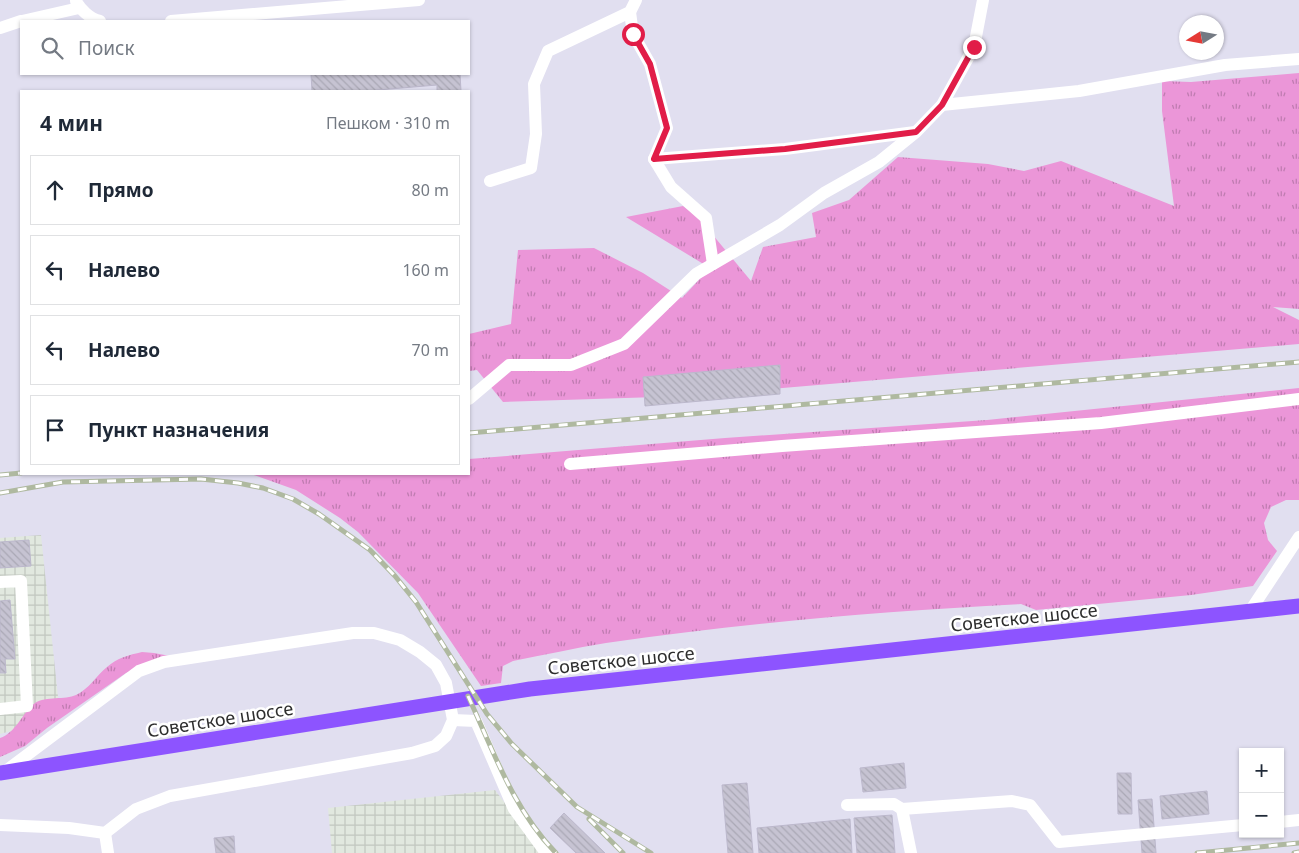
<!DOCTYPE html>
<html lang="ru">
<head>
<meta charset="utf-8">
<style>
  :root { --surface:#fff; --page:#f2f2f3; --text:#1f2937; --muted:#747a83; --line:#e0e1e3 }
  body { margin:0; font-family:"Noto Sans",sans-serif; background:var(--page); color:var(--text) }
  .controls { position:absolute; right:15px; bottom:15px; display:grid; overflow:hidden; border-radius:0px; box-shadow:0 1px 4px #0004 }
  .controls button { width:45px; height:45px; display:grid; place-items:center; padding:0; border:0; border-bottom:1px solid var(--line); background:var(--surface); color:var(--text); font:25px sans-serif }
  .compass { position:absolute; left:1179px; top:15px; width:45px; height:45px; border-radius:50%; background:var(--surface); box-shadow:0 1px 4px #0004; rotate:259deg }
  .stop { position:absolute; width:15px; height:15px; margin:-11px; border:4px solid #e11d48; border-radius:50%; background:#fff }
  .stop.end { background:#e11d48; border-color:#fff; box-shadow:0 1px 5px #0008 }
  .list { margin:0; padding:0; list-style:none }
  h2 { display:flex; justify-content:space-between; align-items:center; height:65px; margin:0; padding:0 20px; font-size:21px }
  h2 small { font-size:16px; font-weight:400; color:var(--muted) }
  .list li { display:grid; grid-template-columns:32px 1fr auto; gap:15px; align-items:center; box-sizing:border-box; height:70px; margin:0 10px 10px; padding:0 10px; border:1px solid var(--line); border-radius:0px }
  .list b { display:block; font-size:19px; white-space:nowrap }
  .list em { font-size:16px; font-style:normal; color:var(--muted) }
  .icon { flex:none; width:28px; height:28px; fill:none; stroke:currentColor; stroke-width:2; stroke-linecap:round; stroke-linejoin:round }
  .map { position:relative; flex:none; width:1299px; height:853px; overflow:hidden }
  .search { position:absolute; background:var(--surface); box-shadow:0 1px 4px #0004; left:20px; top:20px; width:450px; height:55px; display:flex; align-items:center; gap:12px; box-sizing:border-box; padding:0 18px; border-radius:0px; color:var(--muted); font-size:19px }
  .panel { position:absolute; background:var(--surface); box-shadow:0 1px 4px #0004; left:20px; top:90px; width:450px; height:385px; border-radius:0px }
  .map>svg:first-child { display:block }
</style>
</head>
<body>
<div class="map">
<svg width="1299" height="853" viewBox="0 0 1299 853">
  <defs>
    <pattern id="industrial-grid" width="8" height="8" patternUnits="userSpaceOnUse" patternTransform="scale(1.25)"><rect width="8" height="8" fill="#e1e8df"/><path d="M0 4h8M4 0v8" fill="none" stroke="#c1c7c0"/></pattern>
    <pattern id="grass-tufts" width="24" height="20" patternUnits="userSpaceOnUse" patternTransform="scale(1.25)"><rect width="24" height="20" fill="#eb96d8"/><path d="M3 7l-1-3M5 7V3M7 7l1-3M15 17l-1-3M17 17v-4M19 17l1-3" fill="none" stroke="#bf7bb0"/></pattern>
    <pattern id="building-back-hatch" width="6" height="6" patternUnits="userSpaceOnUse" patternTransform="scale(1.25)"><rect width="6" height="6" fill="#c6c3d2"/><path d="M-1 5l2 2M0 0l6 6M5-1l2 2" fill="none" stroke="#aaa8b5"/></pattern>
  </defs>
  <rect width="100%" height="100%" fill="#e1dff0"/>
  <g fill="url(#industrial-grid)">
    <path d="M41 535 60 716 48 721 0 734V538Z"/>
    <path d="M495 790 543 853H332L328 808Z"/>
  </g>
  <g fill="url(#grass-tufts)">
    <path d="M1299 73V309L1273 307 1299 320V344L688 396 503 402 477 370 469 371V334L511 324 518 250 594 248 643 273 682 298 710 268 626 217 683 206 698 217 751 281 763 247 816 237 812 213 849 200 898 157 988 164 1024 171 1061 161 1174 206 1162 111V81L1191 82Z"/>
    <path d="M1299 388V500H1286L1271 507 1264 523 1268 540 1277 551 1253 586 1191 595 1036 610 1021 604C883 611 743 623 606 643 575 648 544 655 513 661L503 666 501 683 481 686 418 593 358 532 340 518 296 490 251 474H469V459L725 438 987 420Z"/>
    <path d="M142 652 154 653 170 656 126 673 47 728 25 746 0 757V738C16 733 22 713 35 703 46 696 65 700 76 695 89 689 96 676 107 667 117 658 129 655 142 652Z"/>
  </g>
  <g fill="url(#building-back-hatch)" stroke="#bcb8cc">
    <path d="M311 74H460L461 91H437V85L366 91H312Z"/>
    <path d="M780 365V394L645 406 643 377Z"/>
    <path d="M29 540 31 566 0 568V542Z"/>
    <path d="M10 600 15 659H5L6 673H0V601Z"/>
    <path d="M904 763 906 788 863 792 860 768Z"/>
    <path d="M1117 773H1131L1132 814H1118Z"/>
    <path d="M747 783 753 853H728L722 785Z"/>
    <path d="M1207 791 1209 814 1162 819 1160 796Z"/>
    <path d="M1152 799 1156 853H1142L1138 800Z"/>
    <path d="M564 813 605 853H576L550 828Z"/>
    <path d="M892 815 895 853H857L854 818Z"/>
    <path d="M850 819 852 853H759L757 828Z"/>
    <path d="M234 836 235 853H216L214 838Z"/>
  </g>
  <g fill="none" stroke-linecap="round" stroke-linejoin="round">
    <g stroke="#fff" stroke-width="12">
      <path d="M76 1C80 9 90 19 100 21"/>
      <path d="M630 12 633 34 650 64 667 128 654 159 671 187 706 218 713 264"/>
      <path d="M22 21 79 8"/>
      <path d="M171 21 419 0"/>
      <path d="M0 28 21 21"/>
      <path d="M942 105 1079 91 1225 65 1299 59"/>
      <path d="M654 159 785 149 915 132"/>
      <path d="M490 181 531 168 536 134 534 84 548 51 630 12 636 0"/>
      <path d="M469 399 509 365H571L624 344 696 274 780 225 824 193 879 162 916 132 942 105 974 47 983 0"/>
      <path d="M570 464 782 446 1101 423 1299 399"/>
      <path d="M0 582 21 581 27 706 0 709"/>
      <path d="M1250 611 1299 537"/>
      <path d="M453 720 476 721 514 809 546 853"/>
      <path d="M847 805 894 804 902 809 1012 801 1030 805 1059 842 1243 825"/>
      <path d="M902 809 911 853"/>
      <path d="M1280 822 1299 820"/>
      <path d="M0 825 69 828 105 833 136 809 170 796 412 753 435 746 446 736 453 720 446 683 436 665 420 652 400 640 374 633H353L164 662 139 671 3 773"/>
      <path d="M105 833 108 853"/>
    </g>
    <path stroke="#8d54ff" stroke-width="15" d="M0 773 530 689 1299 606"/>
    <g stroke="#afb9a0" stroke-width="5">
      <g id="rail">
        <path d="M469 433 1299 362"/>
        <path d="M0 475 21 473"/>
        <path d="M0 493 63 482 201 479 238 483 263 488 293 499 319 514 370 550 395 576 416 602 487 714 512 744 577 807 651 853"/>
        <path d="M468 696C493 750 513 809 556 853"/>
        <path d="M589 819 623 853"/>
        <path d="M1197 853 1299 843"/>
        <path d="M1294 853 1299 852"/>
      </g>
    </g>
    <use href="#rail" stroke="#fff" stroke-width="3" stroke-dasharray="9" stroke-linecap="butt"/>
  </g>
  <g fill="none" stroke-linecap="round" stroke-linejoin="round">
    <path stroke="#e11d48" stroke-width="6" d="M633 34 650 64 667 128 654 159 785 149 916 132 942 105 974 47"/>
  </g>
  <g text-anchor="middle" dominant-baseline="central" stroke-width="5" stroke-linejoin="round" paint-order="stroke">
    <g font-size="18" fill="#2d2d2d" stroke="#fff">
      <text transform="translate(1024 617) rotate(-6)">Советское шоссе</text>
      <text transform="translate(621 660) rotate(-6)">Советское шоссе</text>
      <text transform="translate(220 719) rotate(-9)">Советское шоссе</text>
    </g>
  </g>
</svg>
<div class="controls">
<button>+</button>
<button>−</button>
</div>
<svg class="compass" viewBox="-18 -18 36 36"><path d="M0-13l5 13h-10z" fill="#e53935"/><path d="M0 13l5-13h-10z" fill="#747a83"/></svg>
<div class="stop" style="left:633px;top:34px"></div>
<div class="stop end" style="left:974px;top:47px"></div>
<div class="search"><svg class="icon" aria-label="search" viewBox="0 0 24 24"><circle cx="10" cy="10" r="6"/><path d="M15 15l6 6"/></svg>Поиск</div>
<section class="panel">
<h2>4 мин<small>Пешком · 310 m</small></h2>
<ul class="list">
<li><svg class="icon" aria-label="ahead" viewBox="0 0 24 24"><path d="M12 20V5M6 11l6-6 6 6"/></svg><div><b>Прямо</b></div><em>80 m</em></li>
<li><svg class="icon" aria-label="left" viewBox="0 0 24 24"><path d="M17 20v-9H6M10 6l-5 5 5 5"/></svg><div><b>Налево</b></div><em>160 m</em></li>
<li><svg class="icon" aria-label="left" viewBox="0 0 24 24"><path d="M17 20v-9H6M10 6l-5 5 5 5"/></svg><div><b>Налево</b></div><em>70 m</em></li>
<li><svg class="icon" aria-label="arrive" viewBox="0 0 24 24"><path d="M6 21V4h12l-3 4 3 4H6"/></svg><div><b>Пункт назначения</b></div></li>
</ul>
</section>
</div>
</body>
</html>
